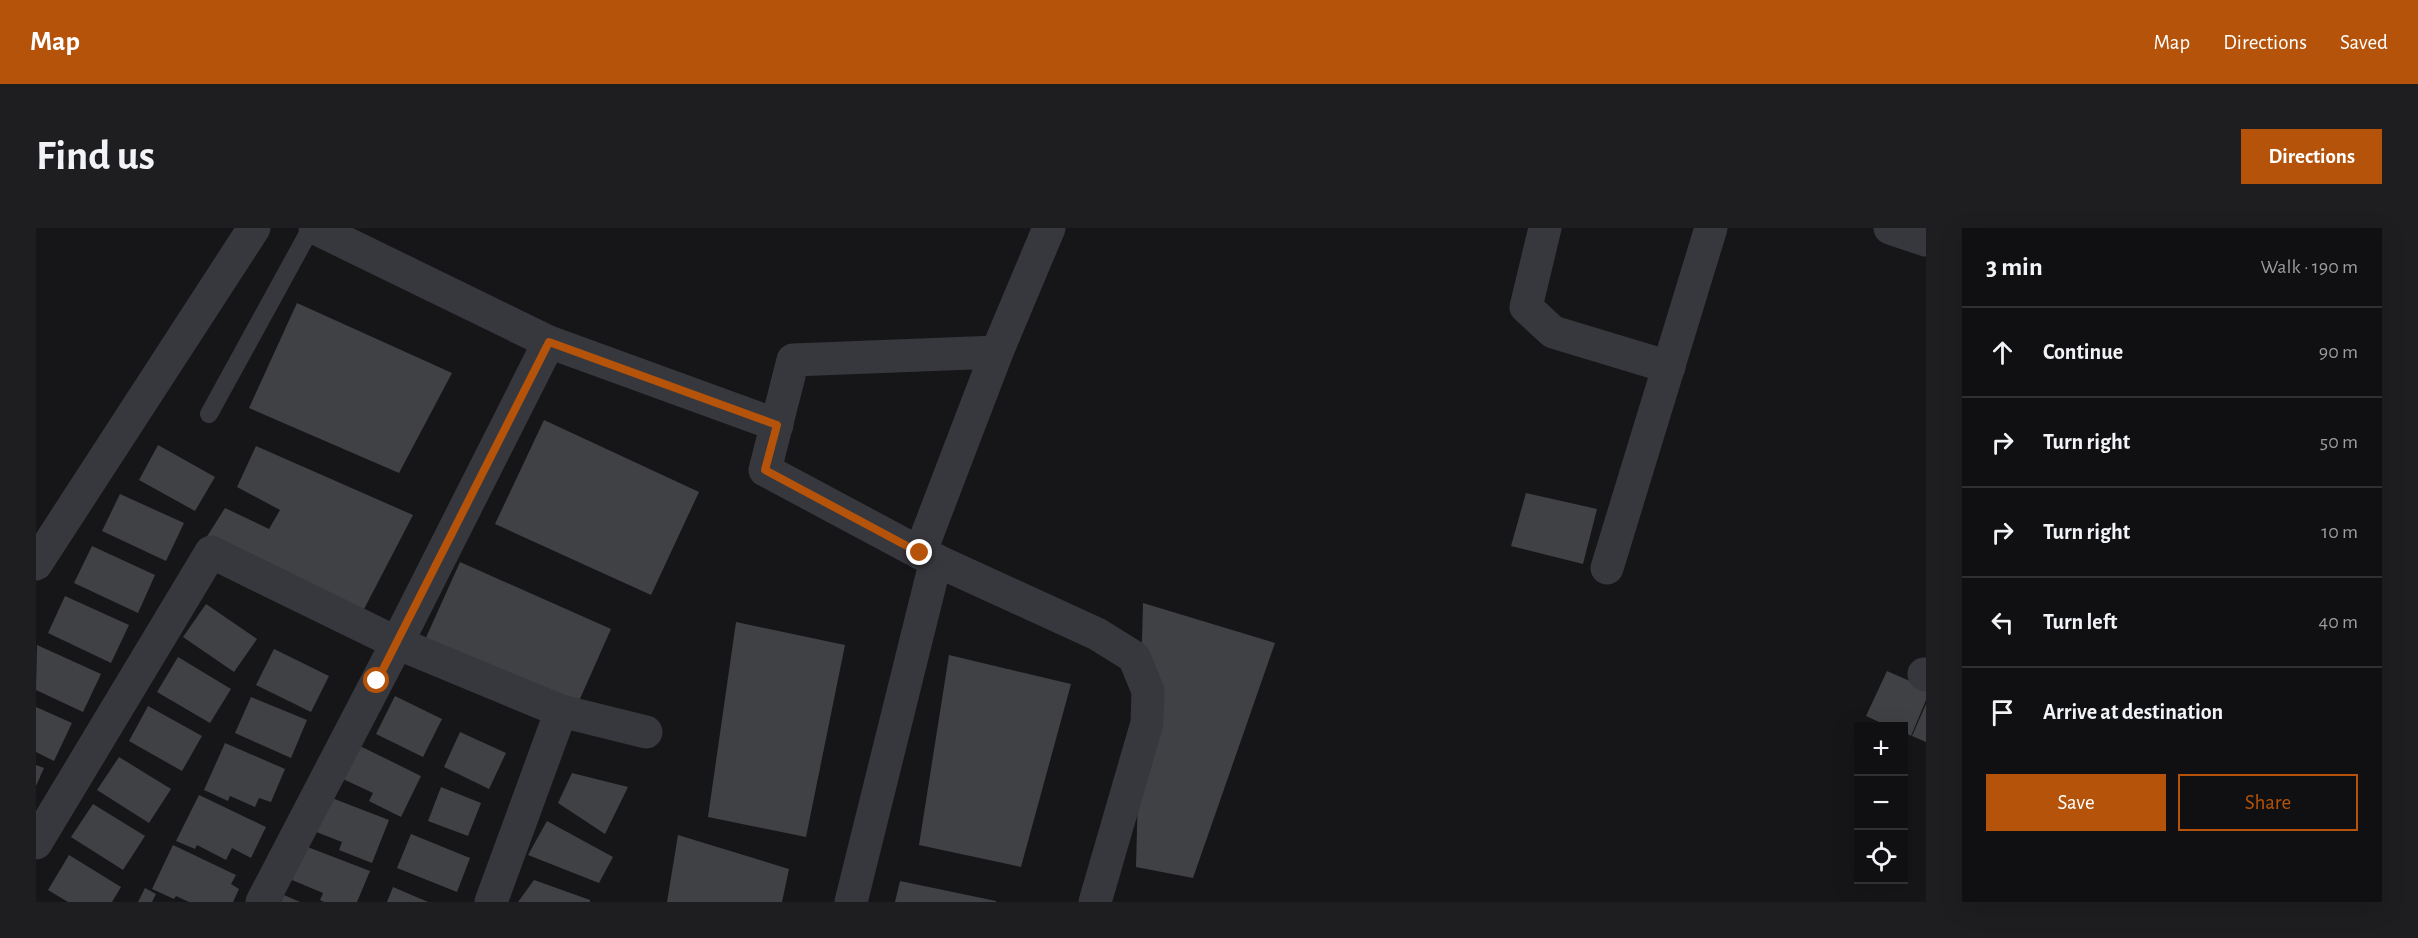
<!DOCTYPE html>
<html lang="en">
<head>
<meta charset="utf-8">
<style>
  :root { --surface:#101012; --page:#1e1e20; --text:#f1f3f6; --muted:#9c9d9f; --line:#303032; --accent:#b45309 }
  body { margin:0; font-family:"Alegreya Sans",sans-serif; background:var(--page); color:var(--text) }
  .controls { position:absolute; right:18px; bottom:18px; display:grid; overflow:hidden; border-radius:0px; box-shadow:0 6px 24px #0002 }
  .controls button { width:54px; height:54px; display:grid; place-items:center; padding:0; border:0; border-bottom:2px solid var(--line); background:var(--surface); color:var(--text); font:30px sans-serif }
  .stop { position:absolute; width:18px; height:18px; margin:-14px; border:4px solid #b45309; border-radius:50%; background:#fff }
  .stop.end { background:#b45309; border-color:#fff; box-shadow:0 2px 6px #0008 }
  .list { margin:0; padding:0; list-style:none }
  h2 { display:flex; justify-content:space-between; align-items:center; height:78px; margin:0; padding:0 24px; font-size:26px }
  h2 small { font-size:20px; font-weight:400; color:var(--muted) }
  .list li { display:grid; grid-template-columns:39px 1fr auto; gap:18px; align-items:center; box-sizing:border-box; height:90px; padding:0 24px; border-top:2px solid var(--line) }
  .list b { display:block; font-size:22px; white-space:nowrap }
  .list em { font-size:20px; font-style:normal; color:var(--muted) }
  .actions { display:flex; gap:12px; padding:18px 24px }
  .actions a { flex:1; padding:14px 0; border:2px solid var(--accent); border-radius:0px; text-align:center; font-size:21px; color:var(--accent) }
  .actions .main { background:var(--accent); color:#fff }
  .icon { flex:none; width:33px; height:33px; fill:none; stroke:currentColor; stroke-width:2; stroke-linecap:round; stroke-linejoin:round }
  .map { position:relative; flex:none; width:1890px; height:674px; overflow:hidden; border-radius:0px }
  header { display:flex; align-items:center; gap:36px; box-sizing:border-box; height:84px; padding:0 30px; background:var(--accent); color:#fff }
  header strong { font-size:28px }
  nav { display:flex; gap:33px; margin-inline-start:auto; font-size:21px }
  .intro { display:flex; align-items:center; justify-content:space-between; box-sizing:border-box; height:144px; padding:0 36px }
  h1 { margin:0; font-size:42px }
  .button { padding:15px 27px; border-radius:0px; background:var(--accent); color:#fff; font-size:21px; font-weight:700 }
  main { display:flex; gap:36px; padding:0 36px }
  aside { flex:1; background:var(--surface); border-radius:0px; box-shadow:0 6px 24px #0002 }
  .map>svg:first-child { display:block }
</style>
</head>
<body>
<header>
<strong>Map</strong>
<nav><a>Map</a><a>Directions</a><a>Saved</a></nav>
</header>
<div class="intro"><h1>Find us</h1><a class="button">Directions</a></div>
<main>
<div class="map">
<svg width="1890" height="674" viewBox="0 0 1890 674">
  <rect width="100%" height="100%" fill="#161618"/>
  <g fill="#404145">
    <path d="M261 75 416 145 363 245 213 180Z"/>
    <path d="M508 192 663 264 615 367 459 296Z"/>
    <path d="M122 217 179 249 159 283 103 252Z"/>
    <path d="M220 218 377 287 327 383 170 310 189 280 233 301 244 282 201 259Z"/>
    <path d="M1490 265 1561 281 1547 336 1475 318Z"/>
    <path d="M84 266 148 295 130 333 66 303Z"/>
    <path d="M56 318 119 347 102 385 38 355Z"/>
    <path d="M424 334 575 401 539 482 388 414Z"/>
    <path d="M29 368 93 397 75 435 12 405Z"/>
    <path d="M1107 375 1239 415 1157 650 1100 639Z"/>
    <path d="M170 376 221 411 198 444 147 409Z"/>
    <path d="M700 394 809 417 770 609 672 589Z"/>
    <path d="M1 417 65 446 47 484 0 462Z"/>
    <path d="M238 421 293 448 275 484 220 457Z"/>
    <path d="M913 427 1035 456 985 639 883 617Z"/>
    <path d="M142 429 195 461 174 495 121 464Z"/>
    <path d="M1851 443 1890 460V472L1875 508 1868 504V499H1854L1830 488Z"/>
    <path d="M359 468 406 491 387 529 340 506Z"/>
    <path d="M215 469 271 492 255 530 199 505Z"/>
    <path d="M1890 476V514L1876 508Z"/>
    <path d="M112 478 166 508 146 543 93 513Z"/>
    <path d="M0 479 36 495 18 533 0 524Z"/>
    <path d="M424 504 470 525 453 561 408 539Z"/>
    <path d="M189 515 249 541 235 574 223 570 219 579 194 568 192 573 168 562Z"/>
    <path d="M324 518 385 548 365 589 333 573 337 565 307 551Z"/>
    <path d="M83 529 135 561 113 595 61 562Z"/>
    <path d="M0 537 8 540 0 558Z"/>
    <path d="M536 545 592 559 569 606 522 575Z"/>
    <path d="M405 559 445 575 432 608 392 593Z"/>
    <path d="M163 567 230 599 215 630 196 620 190 632 161 617 159 621 140 613Z"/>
    <path d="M288 567 353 592 336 635 303 622 306 614 275 602Z"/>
    <path d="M57 576 109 608 87 642 35 609Z"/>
    <path d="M511 593 577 629 563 655 492 627Z"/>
    <path d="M375 606 434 630 421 664 361 640Z"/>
    <path d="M642 607 753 641 746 674H631Z"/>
    <path d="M137 617 200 647 195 656 203 661 197 674H153L140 668 138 671 116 661Z"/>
    <path d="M269 618 334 643 321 674H288L284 672 287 665 256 652Z"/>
    <path d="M33 627 85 659 76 674H32L12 662Z"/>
    <path d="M498 652 554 672V674H482Z"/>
    <path d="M864 653 960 673V674H859Z"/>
    <path d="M357 659 392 674H351Z"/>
    <path d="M109 660 120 666 116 674H102Z"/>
    <path d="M248 667 264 674H245Z"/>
  </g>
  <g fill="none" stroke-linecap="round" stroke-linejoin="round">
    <path stroke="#37383d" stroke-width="18" d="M173 186 275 0"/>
    <g stroke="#37383d" stroke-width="33">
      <path d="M279 0 513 114 741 197"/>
      <path d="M1509 0 1490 79 1517 104 1633 139"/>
      <path d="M1854 0 1890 12"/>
      <path d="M961 124 757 132 729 242 884 325 961 124 1013 0"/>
      <path d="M884 325 1061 406 1098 429 1112 463 1111 495 1059 674"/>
      <path d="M0 336 218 0"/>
      <path d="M1571 340 1675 0"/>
      <path d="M1888 446 1890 447"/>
      <path d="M0 615 175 324 361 415 525 483 610 504"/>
      <path d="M226 674 361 415 513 114"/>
      <path d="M455 674 525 483"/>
      <path d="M815 674 900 332"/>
    </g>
  </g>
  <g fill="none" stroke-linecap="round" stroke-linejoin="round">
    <path stroke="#b45309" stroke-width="8" d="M341 453 513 114 741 197 729 242 884 325"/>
  </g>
</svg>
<div class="controls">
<button>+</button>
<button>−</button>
<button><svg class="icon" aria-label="locate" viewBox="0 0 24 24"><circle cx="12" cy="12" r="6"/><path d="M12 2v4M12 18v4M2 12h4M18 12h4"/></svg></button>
</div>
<div class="stop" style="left:341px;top:453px"></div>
<div class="stop end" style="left:884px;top:325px"></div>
</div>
<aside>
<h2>3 min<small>Walk · 190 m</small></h2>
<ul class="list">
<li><svg class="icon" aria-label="ahead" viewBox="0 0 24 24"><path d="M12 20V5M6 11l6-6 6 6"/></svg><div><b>Continue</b></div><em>90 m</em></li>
<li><svg class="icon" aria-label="right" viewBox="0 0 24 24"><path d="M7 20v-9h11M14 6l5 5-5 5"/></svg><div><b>Turn right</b></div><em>50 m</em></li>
<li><svg class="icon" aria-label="right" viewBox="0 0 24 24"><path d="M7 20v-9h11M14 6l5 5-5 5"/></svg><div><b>Turn right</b></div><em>10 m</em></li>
<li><svg class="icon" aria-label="left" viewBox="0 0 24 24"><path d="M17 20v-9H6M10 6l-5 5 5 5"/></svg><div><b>Turn left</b></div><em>40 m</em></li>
<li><svg class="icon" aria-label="arrive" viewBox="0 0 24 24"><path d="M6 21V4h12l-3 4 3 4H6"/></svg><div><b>Arrive at destination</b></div></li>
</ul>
<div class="actions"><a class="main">Save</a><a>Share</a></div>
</aside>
</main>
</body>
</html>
